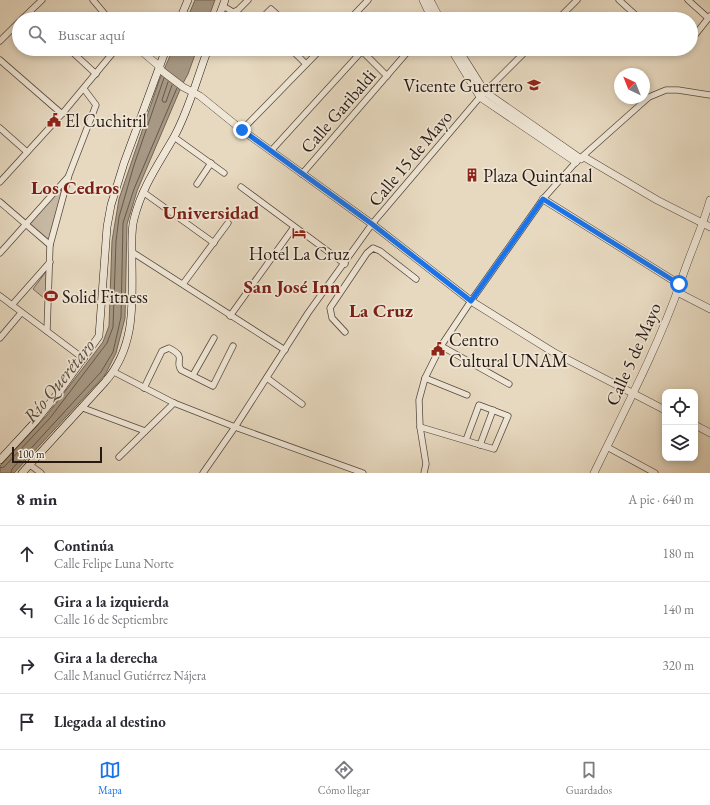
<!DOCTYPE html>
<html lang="es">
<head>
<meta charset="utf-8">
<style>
  :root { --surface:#fff; --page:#f7f7f7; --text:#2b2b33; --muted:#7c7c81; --line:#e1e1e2; --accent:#1a73e8 }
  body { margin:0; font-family:"EB Garamond",serif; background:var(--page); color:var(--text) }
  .controls { position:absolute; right:12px; bottom:12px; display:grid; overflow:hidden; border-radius:8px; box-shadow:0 2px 6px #0003 }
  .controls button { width:36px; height:36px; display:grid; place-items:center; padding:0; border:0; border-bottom:1px solid var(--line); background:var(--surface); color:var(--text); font:20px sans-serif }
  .compass { position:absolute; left:614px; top:68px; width:36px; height:36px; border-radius:50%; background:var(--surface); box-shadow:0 2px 6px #0003; rotate:317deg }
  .scale { position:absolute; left:12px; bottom:10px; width:90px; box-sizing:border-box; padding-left:4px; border:2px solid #271911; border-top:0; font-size:11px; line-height:14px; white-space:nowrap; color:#271911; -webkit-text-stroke:3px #efe6d6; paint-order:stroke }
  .stop { position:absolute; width:12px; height:12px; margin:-9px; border:3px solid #1a73e8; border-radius:50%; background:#fff }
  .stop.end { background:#1a73e8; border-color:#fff; box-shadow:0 1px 4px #0008 }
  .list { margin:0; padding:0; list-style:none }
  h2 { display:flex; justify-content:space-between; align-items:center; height:52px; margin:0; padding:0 16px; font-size:17px }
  h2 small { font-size:13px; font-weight:400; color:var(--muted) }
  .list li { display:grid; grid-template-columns:26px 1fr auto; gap:12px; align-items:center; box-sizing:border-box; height:56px; padding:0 16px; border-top:1px solid var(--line) }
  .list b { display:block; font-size:15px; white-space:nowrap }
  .list p { margin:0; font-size:13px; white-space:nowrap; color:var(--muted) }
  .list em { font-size:13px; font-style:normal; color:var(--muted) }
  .icon { flex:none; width:22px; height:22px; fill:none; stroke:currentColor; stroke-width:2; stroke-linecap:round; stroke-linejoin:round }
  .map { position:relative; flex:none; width:710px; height:473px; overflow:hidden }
  .search { position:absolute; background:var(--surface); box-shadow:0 2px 6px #0003; left:12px; right:12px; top:12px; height:44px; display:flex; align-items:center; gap:10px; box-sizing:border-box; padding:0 14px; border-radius:22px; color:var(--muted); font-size:15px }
  .sheet { height:276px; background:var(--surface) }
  nav { display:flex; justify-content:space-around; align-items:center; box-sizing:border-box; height:56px; border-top:1px solid var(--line); background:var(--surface); font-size:11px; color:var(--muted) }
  nav a { display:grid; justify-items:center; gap:2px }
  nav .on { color:var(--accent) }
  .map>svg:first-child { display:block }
</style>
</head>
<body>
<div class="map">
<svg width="710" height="473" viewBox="0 0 710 473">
  <rect width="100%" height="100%" fill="#e7d9c0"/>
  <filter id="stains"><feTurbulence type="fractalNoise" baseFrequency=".005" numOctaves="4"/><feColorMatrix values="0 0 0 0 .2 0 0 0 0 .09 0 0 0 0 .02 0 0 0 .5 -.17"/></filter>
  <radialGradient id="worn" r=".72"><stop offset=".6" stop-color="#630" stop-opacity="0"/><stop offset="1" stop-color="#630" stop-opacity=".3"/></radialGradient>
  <g fill="#c6b8a2" stroke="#76685a">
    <path d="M67 179 49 241 29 225Z"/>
    <path d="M48 269 45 299 33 289Z"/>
  </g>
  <g fill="#a69884" stroke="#736556">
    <path d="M195 0H215L208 19H187Z"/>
    <path d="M173 49H197L188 74 182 85 137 191 127 224 125 318 116 353 105 375 14 473H0V466L47 415 103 342 109 326 112 241 119 199 159 81Z"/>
  </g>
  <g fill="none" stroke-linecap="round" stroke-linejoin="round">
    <g stroke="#66584a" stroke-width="1">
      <path d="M168 82 162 100 163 102H166L172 85"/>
      <path d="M0 468 4 467 50 418 107 343 113 327 116 241 119 217 134 165 164 78"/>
      <path d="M11 473 12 469 101 372 113 352 121 317 123 223 134 189 177 88"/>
    </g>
    <g stroke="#57493d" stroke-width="7">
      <g id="minor">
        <path d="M93 0 109 19"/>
        <path d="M619 0 640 19"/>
        <path d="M688 0 708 18"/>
        <path d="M223 6 233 12 238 10 248 0"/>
        <path d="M30 12 37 19"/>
        <path d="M22 19 42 0"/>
        <path d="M261 19 271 9 282 19"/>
        <path d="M350 19 368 0"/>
        <path d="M558 19 577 0"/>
        <path d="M691 40 710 16"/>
        <path d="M0 41 19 22"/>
        <path d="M69 49 96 74"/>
        <path d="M291 49 306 64"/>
        <path d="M360 49 387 76"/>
        <path d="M674 49H681"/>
        <path d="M297 55 302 49"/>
        <path d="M0 60 62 114"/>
        <path d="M0 128 27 152"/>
        <path d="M242 130 321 49"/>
        <path d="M174 137 224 173"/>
        <path d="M271 151 362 51"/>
        <path d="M302 174 410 49"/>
        <path d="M0 182 62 114 116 49"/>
        <path d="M197 184 211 163"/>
        <path d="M241 187 345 264"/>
        <path d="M143 192 214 243"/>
        <path d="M0 202 50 245"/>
        <path d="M132 252 285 350"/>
        <path d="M0 253 68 177"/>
        <path d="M183 284 228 223"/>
        <path d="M328 286 339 293"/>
        <path d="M0 296 84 359"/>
        <path d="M12 305 50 262"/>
        <path d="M230 316 294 227"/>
        <path d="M47 331 50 245 69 175 96 105 84 89"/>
        <path d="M345 332 332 318 330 308 367 253 373 248 380 251 416 279"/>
        <path d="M0 338 21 313"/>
        <path d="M441 346 509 384"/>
        <path d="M114 372 174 403 235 427 363 473"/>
        <path d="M193 375 214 338"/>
        <path d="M267 378 302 404"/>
        <path d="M425 378 467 395"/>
        <path d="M144 388 162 351 169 348C188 358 174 360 181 370L213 386 233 346"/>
        <path d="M83 408 145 431"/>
        <path d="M420 427 494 449 508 416 479 405 466 440"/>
        <path d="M480 445 493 410"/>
        <path d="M607 447 655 473"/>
        <path d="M119 457 174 403"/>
        <path d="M30 465 41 473"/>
        <path d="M203 473 235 427 308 313 372 224 480 97 528 49"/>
        <path d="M424 473 426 464 420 427 419 400 425 378 441 346 471 301 543 199 576 162 649 97 666 90H678L710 95"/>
      </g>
    </g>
    <g stroke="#57493d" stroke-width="8">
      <g id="tertiary">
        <path d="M423 0 432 19"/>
        <path d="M430 0 440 19"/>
        <path d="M139 49 159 66 162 71 183 87 200 96 242 130 372 224 471 301 553 352 665 410"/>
        <path d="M451 49 480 97 576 162"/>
        <path d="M458 49 485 92 581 159"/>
        <path d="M584 157 657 200 710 227"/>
        <path d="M543 199 679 284"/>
        <path d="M677 292 710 309"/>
        <path d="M695 425 710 433"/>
        <path d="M594 473C624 411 657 349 680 284 689 255 702 229 710 200"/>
      </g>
    </g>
    <g stroke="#271911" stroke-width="8">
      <g id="secondary">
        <path d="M180 19 188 0"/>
        <path d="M218 19 225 0"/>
        <path d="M0 460 35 422 62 388 99 336 107 227 111 205 124 163 166 49"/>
        <path d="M22 473 105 382C137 345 132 301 132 255 132 243 131 230 134 219 142 187 158 165 174 137 189 110 197 78 208 49"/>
      </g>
    </g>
    <use href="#minor" stroke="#efe6d6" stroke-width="5.5"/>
    <use href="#tertiary" stroke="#efe6d6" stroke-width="7"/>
    <use href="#secondary" stroke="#efe6d6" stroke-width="7"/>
  </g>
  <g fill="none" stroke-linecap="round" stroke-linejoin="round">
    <path stroke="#1a73e8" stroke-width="5" d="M242 130 372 224 471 301 543 199 679 284"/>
  </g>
  <defs>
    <g id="school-bare" transform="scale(1.08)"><path d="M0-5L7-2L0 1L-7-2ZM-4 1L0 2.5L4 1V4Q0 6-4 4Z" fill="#8f2418" stroke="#efe6d6" stroke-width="2.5" paint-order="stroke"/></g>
    <g id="civic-bare" transform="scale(1.08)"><path d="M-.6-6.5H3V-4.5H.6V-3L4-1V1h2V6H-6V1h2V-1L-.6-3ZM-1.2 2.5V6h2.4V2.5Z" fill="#8f2418" stroke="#efe6d6" stroke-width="2.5" paint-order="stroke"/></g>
    <g id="building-bare" transform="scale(1.08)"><path d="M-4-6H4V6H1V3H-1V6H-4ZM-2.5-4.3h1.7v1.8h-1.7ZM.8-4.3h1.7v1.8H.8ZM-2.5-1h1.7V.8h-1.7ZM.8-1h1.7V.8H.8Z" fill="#8f2418" stroke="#efe6d6" stroke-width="2.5" paint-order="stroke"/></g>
    <g id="hotel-bare" transform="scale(1.08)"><path d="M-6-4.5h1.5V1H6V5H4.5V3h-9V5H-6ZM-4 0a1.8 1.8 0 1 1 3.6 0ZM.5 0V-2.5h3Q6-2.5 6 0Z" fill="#8f2418" stroke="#efe6d6" stroke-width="2.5" paint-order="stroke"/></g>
    <g id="stadium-bare" transform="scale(1.08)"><path d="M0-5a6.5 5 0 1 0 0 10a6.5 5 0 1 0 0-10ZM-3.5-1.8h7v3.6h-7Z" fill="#8f2418" stroke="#efe6d6" stroke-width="2.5" paint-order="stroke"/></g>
  </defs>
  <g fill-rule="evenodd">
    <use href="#school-bare" x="534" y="85"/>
    <use href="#civic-bare" x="54" y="120"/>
    <use href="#building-bare" x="472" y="175"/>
    <use href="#hotel-bare" x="299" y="233"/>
    <use href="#stadium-bare" x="51" y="296"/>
    <use href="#civic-bare" x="438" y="349"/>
  </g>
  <g text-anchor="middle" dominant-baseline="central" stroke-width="3.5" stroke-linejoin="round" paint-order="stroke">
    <g font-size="18" fill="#271911" stroke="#efe6d6" text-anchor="start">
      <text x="523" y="85" text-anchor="end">Vicente Guerrero</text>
      <text x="65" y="120">El Cuchitril</text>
      <text x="483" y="175">Plaza Quintanal</text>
      <text x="299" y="253" text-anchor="middle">Hotel La Cruz</text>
      <text x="62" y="296">Solid Fitness</text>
      <text x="449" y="339">Centro<tspan x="449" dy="21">Cultural UNAM</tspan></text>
    </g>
    <g font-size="18" fill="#271911" stroke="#efe6d6">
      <text transform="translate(338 111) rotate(-49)">Calle Garibaldi</text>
      <text transform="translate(410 158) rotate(-50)">Calle 15 de Mayo</text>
      <text transform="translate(633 354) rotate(-66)">Calle 5 de Mayo</text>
    </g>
    <g font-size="19" font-weight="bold" fill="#7a1f14" stroke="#efe6d6">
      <text x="75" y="187">Los Cedros</text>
      <text x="211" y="212">Universidad</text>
      <text x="292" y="286">San José Inn</text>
      <text x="381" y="310">La Cruz</text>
    </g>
    <g font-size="19" font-style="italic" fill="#5a4c3f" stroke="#efe6d6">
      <text transform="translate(59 381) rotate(-51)">Río Querétaro</text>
    </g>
  </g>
  <rect width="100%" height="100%" filter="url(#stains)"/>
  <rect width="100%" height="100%" fill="url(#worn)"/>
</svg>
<div class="controls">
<button><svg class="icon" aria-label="locate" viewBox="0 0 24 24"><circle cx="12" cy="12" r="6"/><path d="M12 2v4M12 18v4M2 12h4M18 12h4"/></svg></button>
<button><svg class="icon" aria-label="layers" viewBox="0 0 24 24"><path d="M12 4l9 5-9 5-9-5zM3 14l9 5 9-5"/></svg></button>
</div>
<svg class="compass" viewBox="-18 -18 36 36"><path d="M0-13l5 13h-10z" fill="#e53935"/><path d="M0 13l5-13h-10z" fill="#7c7c81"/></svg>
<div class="scale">100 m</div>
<div class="stop" style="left:679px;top:284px"></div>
<div class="stop end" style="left:242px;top:130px"></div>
<div class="search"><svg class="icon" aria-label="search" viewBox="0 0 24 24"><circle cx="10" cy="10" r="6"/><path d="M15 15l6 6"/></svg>Buscar aquí</div>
</div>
<section class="sheet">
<h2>8 min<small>A pie · 640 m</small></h2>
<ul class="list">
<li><svg class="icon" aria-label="ahead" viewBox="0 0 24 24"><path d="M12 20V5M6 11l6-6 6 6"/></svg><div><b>Continúa</b><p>Calle Felipe Luna Norte</p></div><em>180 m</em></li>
<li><svg class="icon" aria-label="left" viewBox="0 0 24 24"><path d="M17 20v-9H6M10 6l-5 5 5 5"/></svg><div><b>Gira a la izquierda</b><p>Calle 16 de Septiembre</p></div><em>140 m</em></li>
<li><svg class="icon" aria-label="right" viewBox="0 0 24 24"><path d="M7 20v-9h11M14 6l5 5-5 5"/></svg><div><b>Gira a la derecha</b><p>Calle Manuel Gutiérrez Nájera</p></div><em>320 m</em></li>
<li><svg class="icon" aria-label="arrive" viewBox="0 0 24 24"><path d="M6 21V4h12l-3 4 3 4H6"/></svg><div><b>Llegada al destino</b></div></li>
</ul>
</section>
<nav>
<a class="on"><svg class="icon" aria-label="map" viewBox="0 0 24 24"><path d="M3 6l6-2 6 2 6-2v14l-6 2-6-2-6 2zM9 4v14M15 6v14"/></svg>Mapa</a>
<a><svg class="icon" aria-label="directions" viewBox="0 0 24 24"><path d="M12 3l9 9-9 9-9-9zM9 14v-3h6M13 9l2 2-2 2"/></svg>Cómo llegar</a>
<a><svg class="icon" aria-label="saved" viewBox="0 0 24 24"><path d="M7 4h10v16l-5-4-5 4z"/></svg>Guardados</a>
</nav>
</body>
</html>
